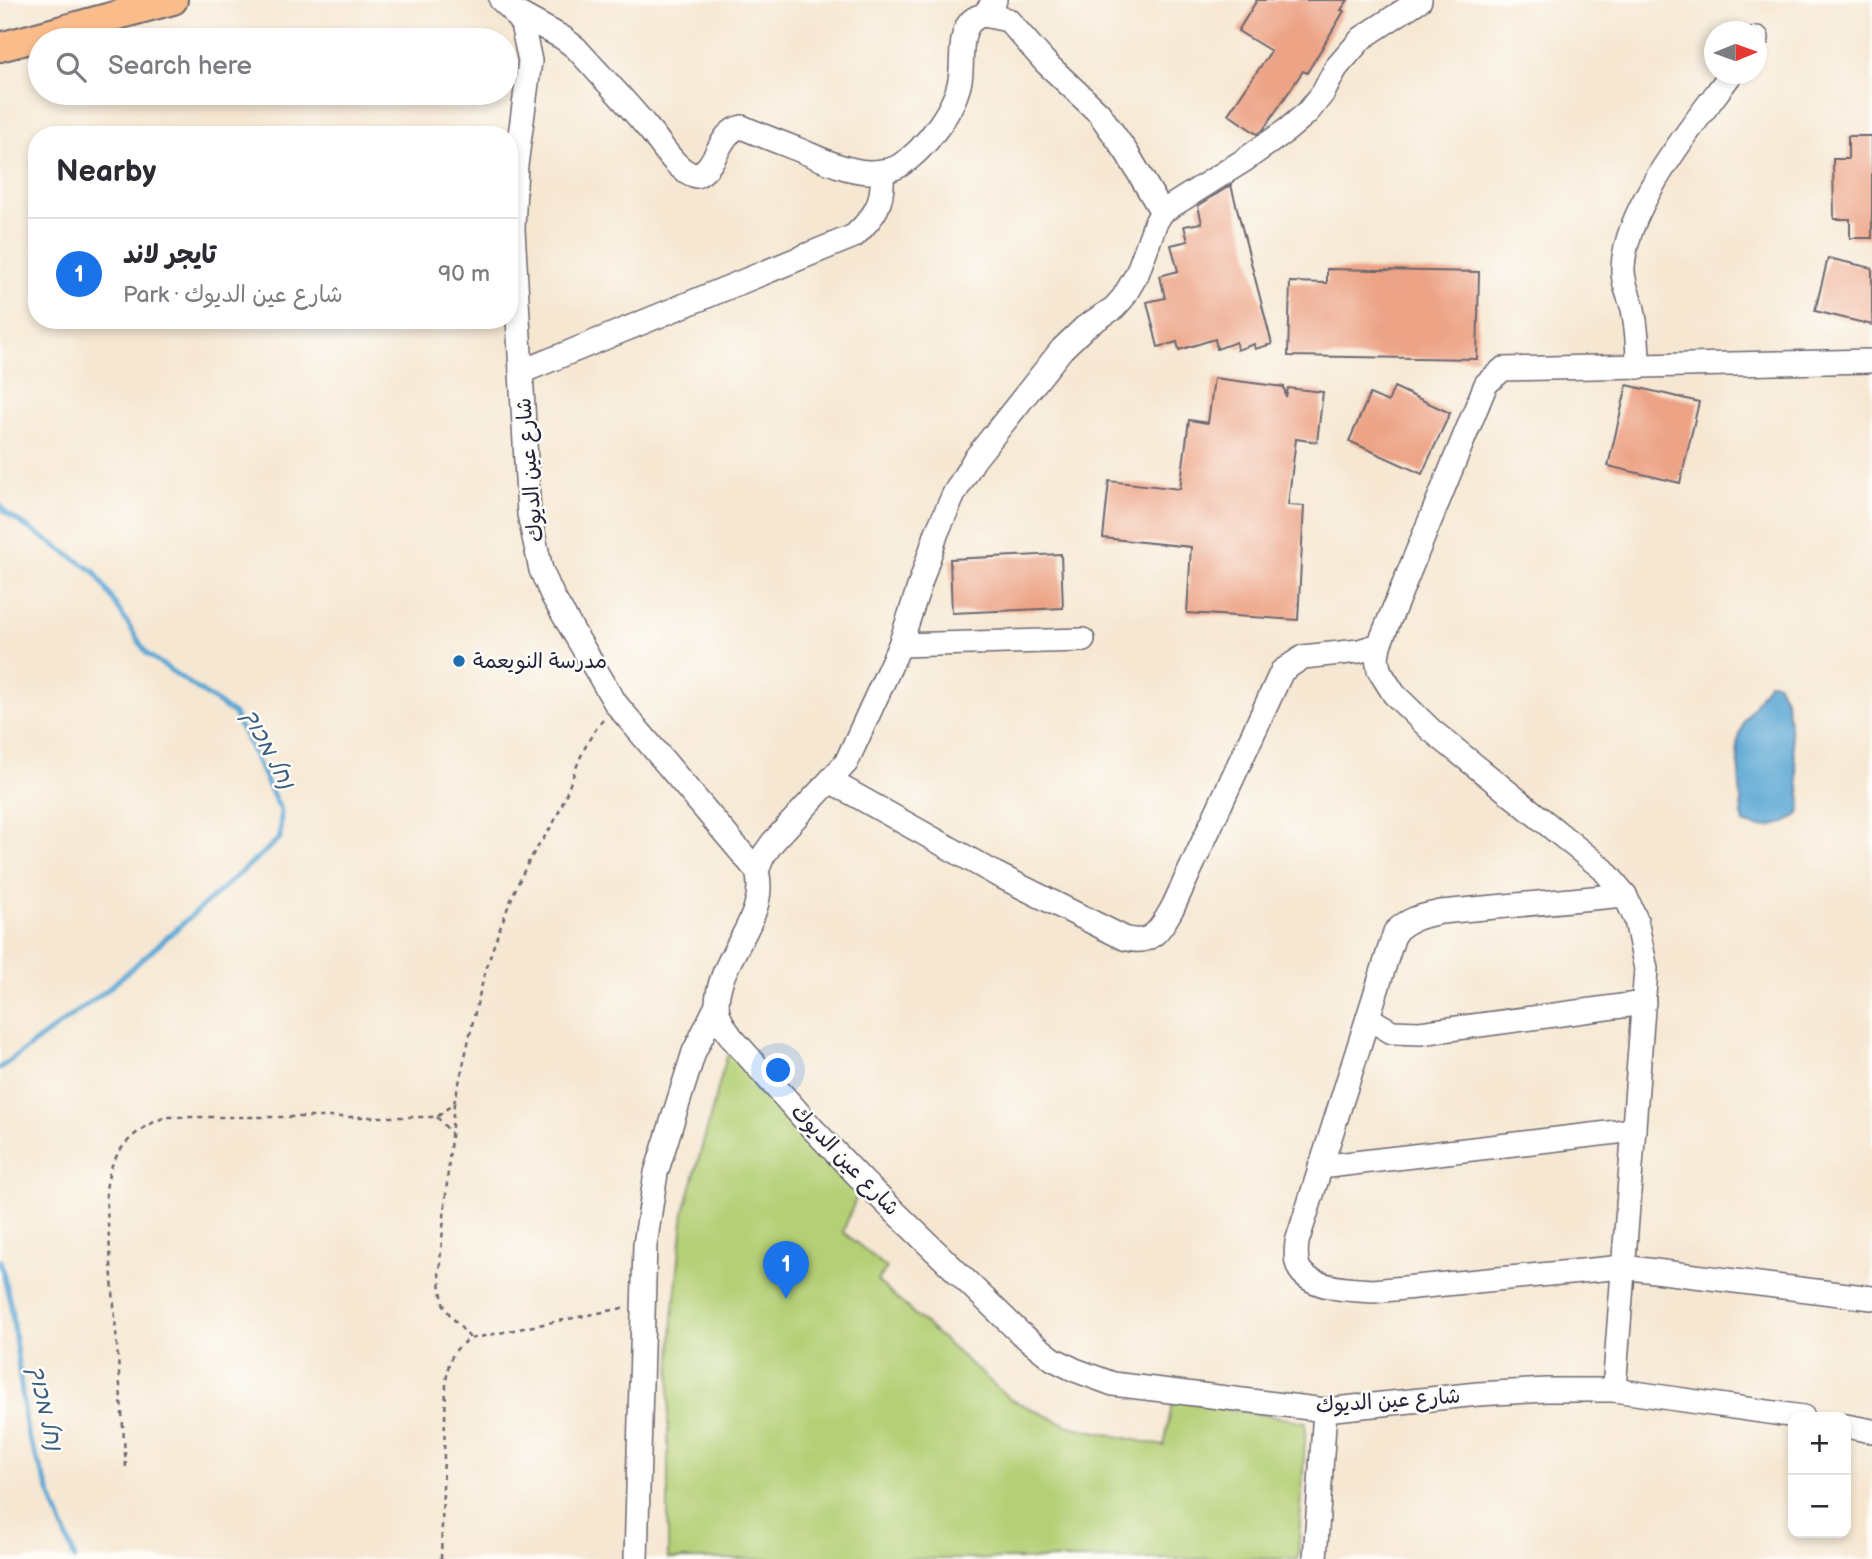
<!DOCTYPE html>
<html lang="en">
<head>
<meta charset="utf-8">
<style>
  :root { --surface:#fff; --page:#f7f7f7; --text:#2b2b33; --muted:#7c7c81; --line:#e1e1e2; --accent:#1a73e8 }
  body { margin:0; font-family:"Balsamiq Sans","Playpen Sans Arabic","Playpen Sans Hebrew",sans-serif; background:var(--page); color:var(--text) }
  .controls { position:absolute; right:21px; bottom:21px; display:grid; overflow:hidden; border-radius:14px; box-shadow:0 4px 10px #0003 }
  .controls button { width:63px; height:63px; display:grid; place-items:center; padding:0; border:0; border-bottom:2px solid var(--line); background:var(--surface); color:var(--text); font:35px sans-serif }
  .compass { position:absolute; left:1704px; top:21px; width:63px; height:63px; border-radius:50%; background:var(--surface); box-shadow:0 4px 10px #0003; rotate:89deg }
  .you { position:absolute; left:779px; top:1071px; width:24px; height:24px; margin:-18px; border:5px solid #fff; border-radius:50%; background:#1a73e8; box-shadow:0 0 0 10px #1a73e833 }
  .badge { display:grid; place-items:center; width:46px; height:46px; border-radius:50%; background:var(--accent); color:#fff; font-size:23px; font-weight:700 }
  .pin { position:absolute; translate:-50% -58px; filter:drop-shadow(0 2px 4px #0008) }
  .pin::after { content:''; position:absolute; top:37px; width:24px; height:21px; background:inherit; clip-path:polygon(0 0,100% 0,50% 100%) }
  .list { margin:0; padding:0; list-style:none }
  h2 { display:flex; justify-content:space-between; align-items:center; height:91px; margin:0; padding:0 28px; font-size:30px }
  h2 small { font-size:23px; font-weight:400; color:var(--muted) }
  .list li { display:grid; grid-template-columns:46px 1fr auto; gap:21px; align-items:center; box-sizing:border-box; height:112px; padding:0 28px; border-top:2px solid var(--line) }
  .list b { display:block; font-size:26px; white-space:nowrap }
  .list p { margin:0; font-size:23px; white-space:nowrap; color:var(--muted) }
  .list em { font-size:23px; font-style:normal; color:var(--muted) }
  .icon { flex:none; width:38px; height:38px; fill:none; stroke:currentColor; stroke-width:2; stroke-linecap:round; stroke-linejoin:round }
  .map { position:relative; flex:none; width:1872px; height:1559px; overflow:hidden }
  .search { position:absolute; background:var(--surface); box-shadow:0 4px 10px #0003; left:28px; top:28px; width:490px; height:77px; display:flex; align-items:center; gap:18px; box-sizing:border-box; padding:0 24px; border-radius:38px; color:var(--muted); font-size:26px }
  .panel { position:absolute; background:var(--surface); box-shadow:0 4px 10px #0003; left:28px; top:126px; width:490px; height:203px; border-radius:28px }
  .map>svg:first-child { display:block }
</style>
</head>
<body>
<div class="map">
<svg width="1872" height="1559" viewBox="0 0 1872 1559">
  <rect width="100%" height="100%" fill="#fdfcf7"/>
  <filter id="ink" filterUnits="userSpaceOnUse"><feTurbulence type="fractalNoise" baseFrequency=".0143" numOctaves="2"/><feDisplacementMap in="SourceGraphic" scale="14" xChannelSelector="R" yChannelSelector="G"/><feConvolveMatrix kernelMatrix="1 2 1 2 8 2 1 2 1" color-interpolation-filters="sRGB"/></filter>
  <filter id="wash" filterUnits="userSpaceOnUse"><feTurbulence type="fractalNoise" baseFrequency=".00686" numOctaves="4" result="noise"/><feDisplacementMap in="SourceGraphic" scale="28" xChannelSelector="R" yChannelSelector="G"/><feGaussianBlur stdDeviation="1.57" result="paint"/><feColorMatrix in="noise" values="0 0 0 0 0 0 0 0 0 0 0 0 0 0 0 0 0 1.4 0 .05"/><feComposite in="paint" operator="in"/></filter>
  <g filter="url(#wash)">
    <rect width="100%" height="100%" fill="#f6e7d2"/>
    <path fill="#b4cf75" stroke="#6b7858" stroke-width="2" d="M727 1056H739L860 1188 843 1232 887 1268 877 1281 1010 1399 1069 1426 1164 1446 1173 1399 1306 1422 1298 1559H668V1422L673 1317 684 1212Z"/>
    <path fill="#5ba7d4" stroke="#3e6488" stroke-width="2" d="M1769 682 1777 683 1786 701 1801 801 1799 814C1783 826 1763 831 1744 823L1742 815 1737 745 1744 721Z"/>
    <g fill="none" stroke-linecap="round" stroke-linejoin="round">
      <g stroke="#5ba7d4" stroke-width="5">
        <path d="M0 505 6 513 95 572 147 654 234 714 281 811 280 838 107 990 0 1068"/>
        <path d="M0 1260 11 1306 27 1433 75 1559"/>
      </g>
    </g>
    <g id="blocks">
      <g fill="#eda385">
        <path d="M1257 0H1348L1341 10 1344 11 1307 73 1303 71 1263 130 1257 134 1228 114 1271 51 1238 31Z"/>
        <path d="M1848 136H1872V238H1850V219H1834L1833 159H1848Z"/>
        <path d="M1231 185 1272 344 1255 349 1254 344 1237 350 1236 342 1217 349 1215 339 1179 350 1177 342 1158 347 1147 302 1165 298 1160 276 1178 271 1171 245 1188 241 1184 226 1202 223 1198 206Z"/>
        <path d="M1828 258 1872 268V325L1815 311Z"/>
        <path d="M1327 269 1479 272 1477 359 1288 356 1290 282 1327 283Z"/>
        <path d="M1214 378 1284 387 1286 397 1288 388 1323 392 1317 442 1296 439 1288 505 1304 506 1298 620 1187 613 1191 547 1103 538 1109 481 1180 489 1189 420 1208 423Z"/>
        <path d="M1627 385 1699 402 1680 483 1608 466Z"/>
        <path d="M1394 387 1450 413 1422 474 1349 441 1370 394 1388 402Z"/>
        <path d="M1061 554 1063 608 952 613 950 559Z"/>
      </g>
    </g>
  </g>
  <g filter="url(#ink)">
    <use href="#blocks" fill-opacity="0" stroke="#6c6770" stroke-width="2"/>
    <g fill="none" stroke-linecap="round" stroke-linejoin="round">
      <g stroke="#6c6770" stroke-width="26">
        <g id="minor">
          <path d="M501 0 512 10 522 24 530 61 516 165 513 229 529 514 541 570 553 597 616 704 757 871C770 918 718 957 717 1004 717 1017 725 1028 732 1038L812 1128 863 1181 1020 1333 1053 1359 1075 1370 1113 1384 1325 1410 1478 1394 1547 1390H1614L1803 1417"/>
          <path d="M512 10 563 38 576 48C599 74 624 99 646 126 661 142 674 170 696 176 718 167 718 131 742 127 760 135 779 142 797 149 819 158 844 171 868 172 878 172 890 171 899 166 925 150 955 109 960 80 964 59 955 20 984 15L995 0"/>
          <path d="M984 15 1008 20 1045 62 1099 113 1127 153 1162 212"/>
          <path d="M1756 39 1757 38"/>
          <path d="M1638 367C1638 347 1637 328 1633 309 1629 295 1622 282 1623 267 1626 205 1695 123 1731 74"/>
          <path d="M521 372 854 236C876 215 884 203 882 171"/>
          <path d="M900 645 1083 640"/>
          <path d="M1379 645 1377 658 1379 670 1394 694 1431 730 1603 869 1625 895 1636 920 1646 969 1614 1390"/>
          <path d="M830 781 996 874 1124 938C1152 947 1161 928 1173 907L1282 671 1303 657 1359 651 1379 645 1486 384 1503 369 1872 361"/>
          <path d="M757 871 763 856 773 842 846 763 900 645 937 532 954 494 974 460 1062 349 1085 327 1114 308 1123 298 1137 274 1155 224 1162 212 1243 161 1287 130 1307 113 1323 93 1336 68 1362 38 1420 0"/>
          <path d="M1625 895 1441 912C1422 916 1409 918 1395 932L1297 1242C1296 1251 1295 1262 1300 1270 1312 1289 1353 1290 1373 1291L1623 1267 1872 1298"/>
          <path d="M1368 1018 1392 1032 1420 1033 1644 1003"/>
          <path d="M1320 1167 1634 1130"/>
          <path d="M1846 1426 1872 1431"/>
          <path d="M636 1559 645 1245 656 1173 694 1052 717 1005"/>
          <path d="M1315 1559 1325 1410"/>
        </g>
      </g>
      <g stroke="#6c6770" stroke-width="32">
        <path id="major" d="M0 47 173 0"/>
      </g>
      <g stroke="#6c6770" stroke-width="2.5" stroke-dasharray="5 5" stroke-linecap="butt">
        <path d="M454 1103 439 1274 443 1303 450 1315 470 1338"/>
        <path d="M437 1117 451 1133"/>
        <path d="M126 1467 106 1197C106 1158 130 1130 166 1117H437L454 1103C468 1049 477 992 496 939 505 914 515 888 527 865 535 849 547 835 555 820 572 786 578 749 603 720"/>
        <path d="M441 1559 446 1384C448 1363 450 1351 469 1339L623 1308"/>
      </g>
      <use href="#minor" stroke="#fff" stroke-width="23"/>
      <use href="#major" stroke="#f9bc8a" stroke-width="28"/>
    </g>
  </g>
  <circle fill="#1f6fb2" stroke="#fdfcf7" stroke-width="2.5" cx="459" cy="661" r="7"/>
  <g text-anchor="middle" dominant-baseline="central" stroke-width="5" stroke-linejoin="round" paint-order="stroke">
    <g font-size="21" fill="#22223b" stroke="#fdfcf7">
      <text transform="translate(530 470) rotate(-95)">شارع عين الديوك</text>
      <text transform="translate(845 1160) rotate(46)">شارع عين الديوك</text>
      <text transform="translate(1388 1401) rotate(-4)">شارع عين الديوك</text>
    </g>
    <g font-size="21" fill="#22223b" stroke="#fdfcf7" text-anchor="start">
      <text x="473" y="661">مدرسة النويعمة</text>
    </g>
    <g font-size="23" font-style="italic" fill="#3c5e80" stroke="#fdfcf7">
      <text transform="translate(268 749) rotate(62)">נחל מכוך</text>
      <text transform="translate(45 1408) rotate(77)">נחל מכוך</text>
    </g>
  </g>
</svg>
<div class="controls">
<button>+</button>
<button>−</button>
</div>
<svg class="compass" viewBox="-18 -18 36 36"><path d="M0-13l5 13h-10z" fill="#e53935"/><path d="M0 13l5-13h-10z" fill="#7c7c81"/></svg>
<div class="you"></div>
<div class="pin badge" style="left:786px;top:1299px">1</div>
<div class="search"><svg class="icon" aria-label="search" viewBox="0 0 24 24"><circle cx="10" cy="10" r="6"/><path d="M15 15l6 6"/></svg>Search here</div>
<section class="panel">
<h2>Nearby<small></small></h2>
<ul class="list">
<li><span class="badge">1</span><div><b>تايجر لاند</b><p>Park · شارع عين الديوك</p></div><em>90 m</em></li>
</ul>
</section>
</div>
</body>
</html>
